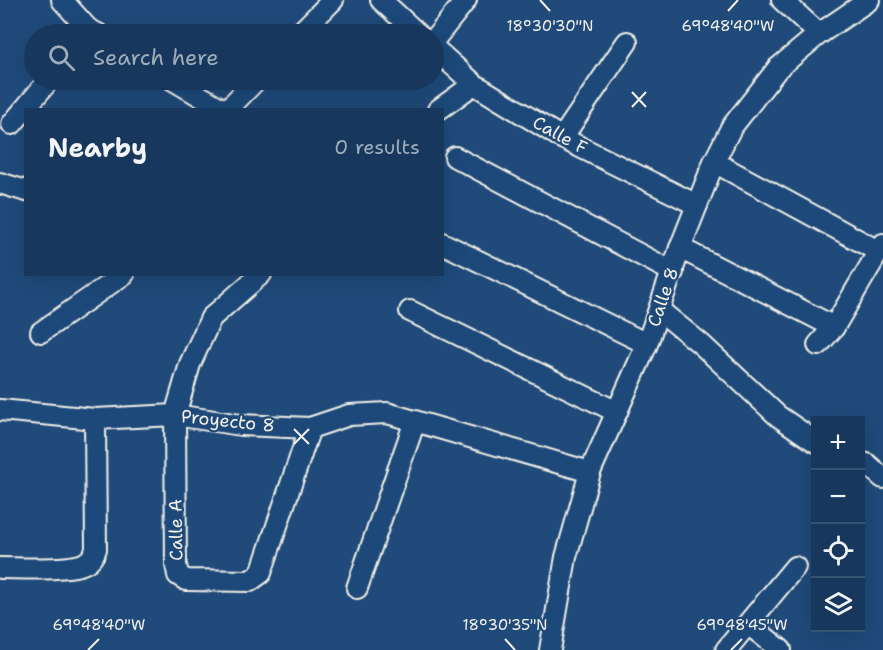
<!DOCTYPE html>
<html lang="en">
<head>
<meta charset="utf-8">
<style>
  :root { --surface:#17385c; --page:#203f62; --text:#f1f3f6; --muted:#9eacbb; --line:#365272 }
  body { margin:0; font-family:"Shantell Sans",sans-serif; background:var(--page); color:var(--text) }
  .controls { position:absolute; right:18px; bottom:18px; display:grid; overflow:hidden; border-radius:0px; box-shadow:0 6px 24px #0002 }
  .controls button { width:54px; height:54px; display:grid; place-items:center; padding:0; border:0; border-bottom:2px solid var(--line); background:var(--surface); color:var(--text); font:30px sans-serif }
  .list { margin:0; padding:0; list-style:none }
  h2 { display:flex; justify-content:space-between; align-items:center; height:78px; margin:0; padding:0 24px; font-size:26px }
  h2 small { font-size:20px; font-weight:400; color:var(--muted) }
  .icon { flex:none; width:33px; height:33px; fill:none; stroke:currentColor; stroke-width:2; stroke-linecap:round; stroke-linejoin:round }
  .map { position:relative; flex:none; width:883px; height:650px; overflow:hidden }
  .search { position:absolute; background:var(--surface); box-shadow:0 6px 24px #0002; left:24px; top:24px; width:420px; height:66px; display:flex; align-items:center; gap:15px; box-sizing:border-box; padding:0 21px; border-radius:33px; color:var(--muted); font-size:22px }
  .panel { position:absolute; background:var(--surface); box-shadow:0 6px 24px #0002; left:24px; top:108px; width:420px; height:168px; border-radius:0px }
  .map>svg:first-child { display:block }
</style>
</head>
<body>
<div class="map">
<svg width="883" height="650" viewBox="0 0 883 650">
  <rect width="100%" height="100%" fill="#1f4a7a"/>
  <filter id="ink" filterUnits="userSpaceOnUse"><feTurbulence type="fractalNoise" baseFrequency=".0167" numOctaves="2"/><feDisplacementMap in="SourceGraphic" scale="12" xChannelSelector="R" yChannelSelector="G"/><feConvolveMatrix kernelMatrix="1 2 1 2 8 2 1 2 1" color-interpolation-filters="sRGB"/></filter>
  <g filter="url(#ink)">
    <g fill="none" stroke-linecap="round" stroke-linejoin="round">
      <g stroke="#f4f1e8" stroke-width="24">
        <g id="minor">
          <path d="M62 0 88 29 98 34"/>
          <path d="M381 0 418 34"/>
          <path d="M782 0 819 34"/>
          <path d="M299 34 333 0"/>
          <path d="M434 40 466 0"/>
          <path d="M434 48 474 84 562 138 697 205"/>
          <path d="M173 80 224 110"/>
          <path d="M227 110 256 80"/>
          <path d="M438 110 474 84"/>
          <path d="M12 124 49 80"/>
          <path d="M562 138 627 42"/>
          <path d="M455 157 673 272"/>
          <path d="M714 162 878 251"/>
          <path d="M0 183 26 191"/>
          <path d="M442 243 647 344"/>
          <path d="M680 248 834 327"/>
          <path d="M261 274 211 318 190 364 175 415 176 565 178 575 186 580 250 581 261 573 310 428"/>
          <path d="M659 310 701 344 778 416 816 442"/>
          <path d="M410 311 617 412"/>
          <path d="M41 332 124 274"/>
          <path d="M818 345 834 327 883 244"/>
          <path d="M0 410 95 419 175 415 241 425 310 428 349 415 387 413 590 472"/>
          <path d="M860 462 867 464 883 478"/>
          <path d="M0 568C19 568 70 571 85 563 91 560 94 555 96 549L95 419"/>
          <path d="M357 588 415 421"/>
          <path d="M748 624 781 650"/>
          <path d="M550 650 566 557 590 472 647 344 680 248 714 162 731 128 778 68 819 34 869 0"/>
          <path d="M726 650 795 567"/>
        </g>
      </g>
      <use href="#minor" stroke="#1f4a7a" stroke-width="20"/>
    </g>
  </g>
  <path fill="none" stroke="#f4f1e8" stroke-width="2" d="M540 0 550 11M728 11 738 0M632 92 646 107M632 107 646 92M294 429 309 444M294 444 309 429M505 639 515 650M88 650 99 639M731 650 742 639"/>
  <g text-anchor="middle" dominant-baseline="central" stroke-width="4.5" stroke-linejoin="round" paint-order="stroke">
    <g font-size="18" fill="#f4f1e8" stroke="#1f4a7a">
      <text transform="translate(560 135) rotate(29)">Calle F</text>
      <text transform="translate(663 297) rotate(-71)">Calle 8</text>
      <text transform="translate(228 421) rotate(6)">Proyecto 8</text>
      <text transform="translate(176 530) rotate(-91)">Calle A</text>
    </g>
  </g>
  <g font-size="15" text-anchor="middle" fill="#f4f1e8" stroke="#1f4a7a" stroke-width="4.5" stroke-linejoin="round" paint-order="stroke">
    <text x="550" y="31">18°30'30"N</text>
    <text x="728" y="31">69°48'40"W</text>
    <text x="99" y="630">69°48'40"W</text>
    <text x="505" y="630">18°30'35"N</text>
    <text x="742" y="630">69°48'45"W</text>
  </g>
</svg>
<div class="controls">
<button>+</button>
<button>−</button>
<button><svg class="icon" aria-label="locate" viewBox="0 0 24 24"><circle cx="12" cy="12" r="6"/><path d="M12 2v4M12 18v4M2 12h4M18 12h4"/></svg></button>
<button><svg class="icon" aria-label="layers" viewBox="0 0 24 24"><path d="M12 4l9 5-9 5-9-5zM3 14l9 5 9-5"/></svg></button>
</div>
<div class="search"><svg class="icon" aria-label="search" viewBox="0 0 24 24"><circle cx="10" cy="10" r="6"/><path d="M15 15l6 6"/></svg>Search here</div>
<section class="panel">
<h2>Nearby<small>0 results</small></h2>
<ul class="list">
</ul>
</section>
</div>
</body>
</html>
